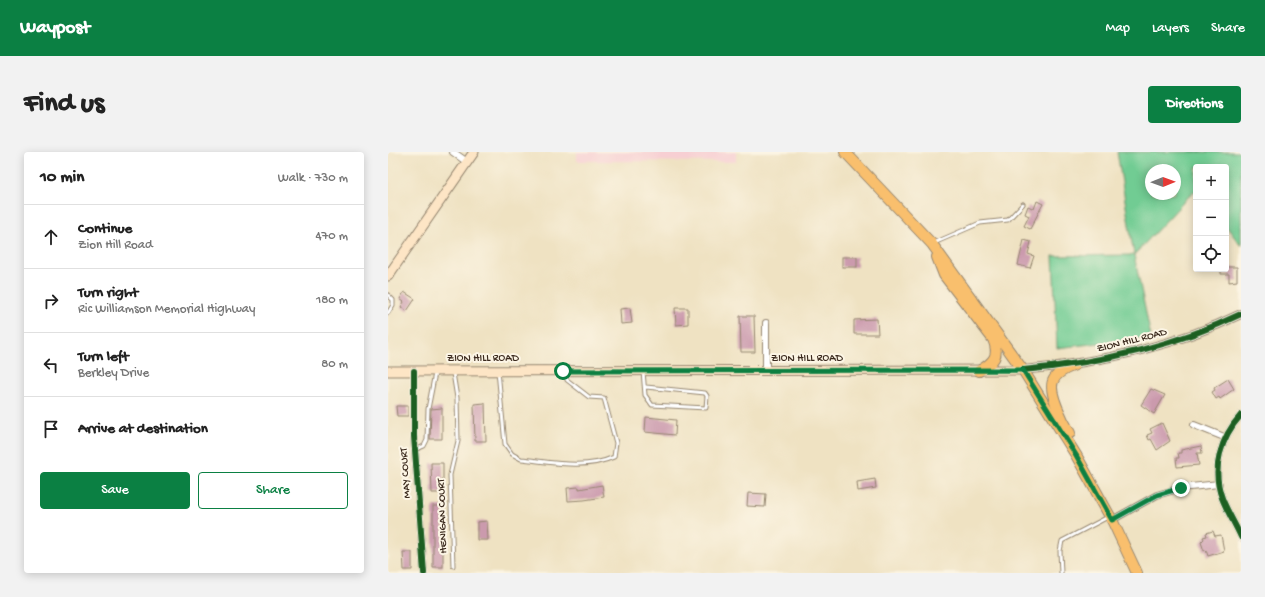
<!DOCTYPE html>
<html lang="en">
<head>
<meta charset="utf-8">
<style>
  :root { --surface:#fff; --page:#f2f2f2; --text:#222; --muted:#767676; --line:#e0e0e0; --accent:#0b8043 }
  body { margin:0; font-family:"Gochi Hand",sans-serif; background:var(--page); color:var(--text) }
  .controls { position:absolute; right:12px; top:12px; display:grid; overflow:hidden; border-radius:4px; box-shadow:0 2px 10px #0003 }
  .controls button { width:36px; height:36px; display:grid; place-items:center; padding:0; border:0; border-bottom:1px solid var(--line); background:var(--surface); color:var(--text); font:20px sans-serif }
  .compass { position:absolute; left:757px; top:12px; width:36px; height:36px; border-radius:50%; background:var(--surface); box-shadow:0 2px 10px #0003; rotate:89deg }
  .stop { position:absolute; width:12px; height:12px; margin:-9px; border:3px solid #0b8043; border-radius:50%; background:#fff }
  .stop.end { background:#0b8043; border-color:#fff; box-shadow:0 1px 4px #0008 }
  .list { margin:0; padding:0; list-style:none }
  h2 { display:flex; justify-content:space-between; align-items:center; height:52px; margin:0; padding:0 16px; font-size:17px }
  h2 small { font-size:13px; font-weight:400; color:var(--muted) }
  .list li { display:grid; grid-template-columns:26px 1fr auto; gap:12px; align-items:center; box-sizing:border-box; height:64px; padding:0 16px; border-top:1px solid var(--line) }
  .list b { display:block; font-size:15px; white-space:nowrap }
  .list p { margin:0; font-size:13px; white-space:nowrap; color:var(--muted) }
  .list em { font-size:13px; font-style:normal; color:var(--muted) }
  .actions { display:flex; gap:8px; padding:12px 16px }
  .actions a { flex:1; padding:9px 0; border:1px solid var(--accent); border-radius:4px; text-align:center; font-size:14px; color:var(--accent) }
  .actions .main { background:var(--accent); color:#fff }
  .icon { flex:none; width:22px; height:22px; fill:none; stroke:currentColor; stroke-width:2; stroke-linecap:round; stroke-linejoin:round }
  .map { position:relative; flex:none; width:853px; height:421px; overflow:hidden; border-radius:4px }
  header { display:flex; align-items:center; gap:24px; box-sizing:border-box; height:56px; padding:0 20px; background:var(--accent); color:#fff }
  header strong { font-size:19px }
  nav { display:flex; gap:22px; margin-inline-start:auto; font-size:14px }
  .intro { display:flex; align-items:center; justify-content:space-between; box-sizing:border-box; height:96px; padding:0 24px }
  h1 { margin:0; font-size:28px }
  .button { padding:10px 18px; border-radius:4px; background:var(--accent); color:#fff; font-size:14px; font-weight:700 }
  main { display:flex; gap:24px; padding:0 24px }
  aside { flex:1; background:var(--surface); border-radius:4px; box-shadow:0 2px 10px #0003 }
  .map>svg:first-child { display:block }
</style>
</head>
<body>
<header>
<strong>Waypost</strong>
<nav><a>Map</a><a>Layers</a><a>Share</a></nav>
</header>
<div class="intro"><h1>Find us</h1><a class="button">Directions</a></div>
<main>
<aside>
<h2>10 min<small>Walk · 730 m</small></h2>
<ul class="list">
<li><svg class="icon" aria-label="ahead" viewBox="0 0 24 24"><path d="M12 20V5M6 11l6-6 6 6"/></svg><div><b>Continue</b><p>Zion Hill Road</p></div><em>470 m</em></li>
<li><svg class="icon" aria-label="right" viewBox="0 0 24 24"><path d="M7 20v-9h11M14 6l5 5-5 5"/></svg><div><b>Turn right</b><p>Ric Williamson Memorial Highway</p></div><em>180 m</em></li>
<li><svg class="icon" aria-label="left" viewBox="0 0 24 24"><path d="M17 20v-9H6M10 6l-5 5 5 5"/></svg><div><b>Turn left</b><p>Berkley Drive</p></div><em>80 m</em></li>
<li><svg class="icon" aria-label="arrive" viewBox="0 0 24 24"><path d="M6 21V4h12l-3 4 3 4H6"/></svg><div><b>Arrive at destination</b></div></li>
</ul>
<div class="actions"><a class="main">Save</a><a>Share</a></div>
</aside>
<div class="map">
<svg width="853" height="421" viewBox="0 0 853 421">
  <rect width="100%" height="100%" fill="#fcf5e5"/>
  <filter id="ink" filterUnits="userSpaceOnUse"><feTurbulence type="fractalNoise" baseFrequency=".025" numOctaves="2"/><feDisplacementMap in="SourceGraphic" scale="8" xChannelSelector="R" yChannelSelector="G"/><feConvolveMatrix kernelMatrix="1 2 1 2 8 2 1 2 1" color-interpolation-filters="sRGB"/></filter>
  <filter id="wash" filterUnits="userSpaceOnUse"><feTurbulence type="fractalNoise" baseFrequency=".012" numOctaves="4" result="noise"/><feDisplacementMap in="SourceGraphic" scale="16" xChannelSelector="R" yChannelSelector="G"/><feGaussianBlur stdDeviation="0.9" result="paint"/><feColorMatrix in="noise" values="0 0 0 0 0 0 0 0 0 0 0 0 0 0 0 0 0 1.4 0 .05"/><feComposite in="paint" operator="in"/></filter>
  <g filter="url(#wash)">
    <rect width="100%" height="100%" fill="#efe2c2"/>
    <path fill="#f7cfd3" d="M189 0H348V10L189 9Z"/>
    <path fill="#71cc93" stroke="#567b58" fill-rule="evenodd" d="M729 0H853V94L838 74V15H808V41L806 39 746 103 763 185 669 196 665 104 746 103ZM763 18H787V42H763Z"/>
    <g id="blocks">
      <g fill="#cb9aad">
        <path d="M649 49 655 52 642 77 636 74 641 64 637 62 640 54 646 57Z"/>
        <path d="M636 88 643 90 640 102 646 104 642 116 630 113Z"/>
        <rect x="454" y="105" width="15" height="10"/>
        <path d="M838 115H849V129L841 130V122H833V117H838Z"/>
        <path d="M16 140 27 147 19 159 13 155 16 150 12 147Z"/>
        <path d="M242 156 244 171 233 172 232 157Z"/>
        <path d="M287 156H300V172L288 173Z"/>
        <path d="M352 164H366L367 200H353Z"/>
        <path d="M489 167 490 182H466V168Z"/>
        <path d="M840 227 846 237 832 247 831 245 828 247 824 240 827 238 826 236Z"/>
        <path d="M763 237 777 243 766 262 753 253Z"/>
        <path d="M97 251 98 289H87L86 252Z"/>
        <path d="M8 254H20V264H9Z"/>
        <path d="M54 256V287H42L43 257Z"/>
        <path d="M258 265 288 268 287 283 257 280Z"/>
        <path d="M774 271 782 289 769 298 763 287 761 288 759 283 764 281 762 277Z"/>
        <path d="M813 294 814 301H809L811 313 789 315 788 306H791L790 301H793V298Z"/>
        <path d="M43 311H55V341H44Z"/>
        <path d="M487 327 488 336 470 339 469 330Z"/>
        <path d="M214 333 216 345 196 348 180 349 179 336 191 335V337Z"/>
        <path d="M360 341 378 342 377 355 359 354Z"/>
        <rect x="45" y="354" width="10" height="61"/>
        <path d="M99 369 100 388H89V370Z"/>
        <path d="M825 379 827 384 833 383 836 399 820 404 818 398 816 399 813 390 816 387 815 385 819 384 818 381Z"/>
        <path d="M15 400H24V418H16Z"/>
      </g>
    </g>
  </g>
  <g filter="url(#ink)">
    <use href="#blocks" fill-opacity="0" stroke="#958670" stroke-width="1"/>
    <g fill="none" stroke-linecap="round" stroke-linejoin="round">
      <g stroke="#958670" stroke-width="5">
        <g id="service">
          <path d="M546 91 592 71 620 68 635 52"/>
          <path d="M0 143 5 148V153L0 161"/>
          <path d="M110 219 117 292 124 302 133 307C163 310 197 318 226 305L228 291 216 246 201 245 179 228 176 221"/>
          <path d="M255 219 257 243 264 253 318 256 319 244 317 241 258 235"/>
          <path d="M65 221 69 246 70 289 62 323 65 414"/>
          <path d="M27 298 36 294 39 288 40 257 47 221"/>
          <path d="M673 421 672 399 674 389 720 365"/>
        </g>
      </g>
      <g stroke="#958670" stroke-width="8">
        <g id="minor">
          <path d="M65 0 79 10"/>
          <path d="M26 219V284L36 421"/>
          <path d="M378 219V171"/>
          <path d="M853 263C833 285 823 317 834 346 839 359 847 372 853 385"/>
          <path d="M806 273 836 285"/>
          <path d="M724 368 769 343 793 336 831 332"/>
        </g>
      </g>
      <g stroke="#958670" stroke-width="10">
        <path id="tertiary" d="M635 218C710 211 785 195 853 162"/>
      </g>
      <g stroke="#958670" stroke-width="11">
        <g id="secondary">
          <path d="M0 124 86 0"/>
          <path d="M0 219 635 218"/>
        </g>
      </g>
      <g stroke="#958670" stroke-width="12">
        <g id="primary">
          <path d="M457 0 544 92 635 218 688 303 724 368 749 421"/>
          <path d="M549 105 556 123 605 187C612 204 606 210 591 219"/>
          <path d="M682 281C676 271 660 241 665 229 668 221 679 216 687 213"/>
        </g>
      </g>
      <use href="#service" stroke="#fff" stroke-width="3"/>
      <use href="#minor" stroke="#fff" stroke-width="6"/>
      <use href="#tertiary" stroke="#fff" stroke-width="8"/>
      <use href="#secondary" stroke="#fde5c5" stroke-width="9"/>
      <use href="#primary" stroke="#f9bf6d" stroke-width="10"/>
      <g stroke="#fcf5e5" stroke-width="8">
        <g id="cycleway">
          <path d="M635 218C710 211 785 195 853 162"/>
          <path d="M26 219V284L36 421"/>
          <path d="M853 263C833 285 823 317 834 346 839 359 847 372 853 385"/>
        </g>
      </g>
      <use href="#cycleway" stroke="#1b5e20" stroke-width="6"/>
    </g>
  </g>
  <g fill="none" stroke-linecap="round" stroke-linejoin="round" filter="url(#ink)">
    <path stroke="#0b8043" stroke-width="5" d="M175 219 635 218 688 303 724 368 769 343 793 336"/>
  </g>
  <g text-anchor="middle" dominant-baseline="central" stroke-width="4" stroke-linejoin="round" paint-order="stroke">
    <g font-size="11" fill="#3b2a1e" stroke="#fcf5e5">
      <text transform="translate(744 189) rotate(-14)">ZION HILL ROAD</text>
      <text x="95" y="207">ZION HILL ROAD</text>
      <text x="419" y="207">ZION HILL ROAD</text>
      <text transform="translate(18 321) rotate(-94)">MAY COURT</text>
      <text transform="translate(55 364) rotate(-92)">HENIGAN COURT</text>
    </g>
  </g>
</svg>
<div class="controls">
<button>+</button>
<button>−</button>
<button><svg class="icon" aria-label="locate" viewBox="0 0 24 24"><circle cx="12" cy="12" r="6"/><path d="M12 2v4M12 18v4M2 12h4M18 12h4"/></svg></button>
</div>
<svg class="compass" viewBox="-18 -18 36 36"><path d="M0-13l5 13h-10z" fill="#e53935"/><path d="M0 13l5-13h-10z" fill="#767676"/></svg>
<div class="stop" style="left:175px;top:219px"></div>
<div class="stop end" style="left:793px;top:336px"></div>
</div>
</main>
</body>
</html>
